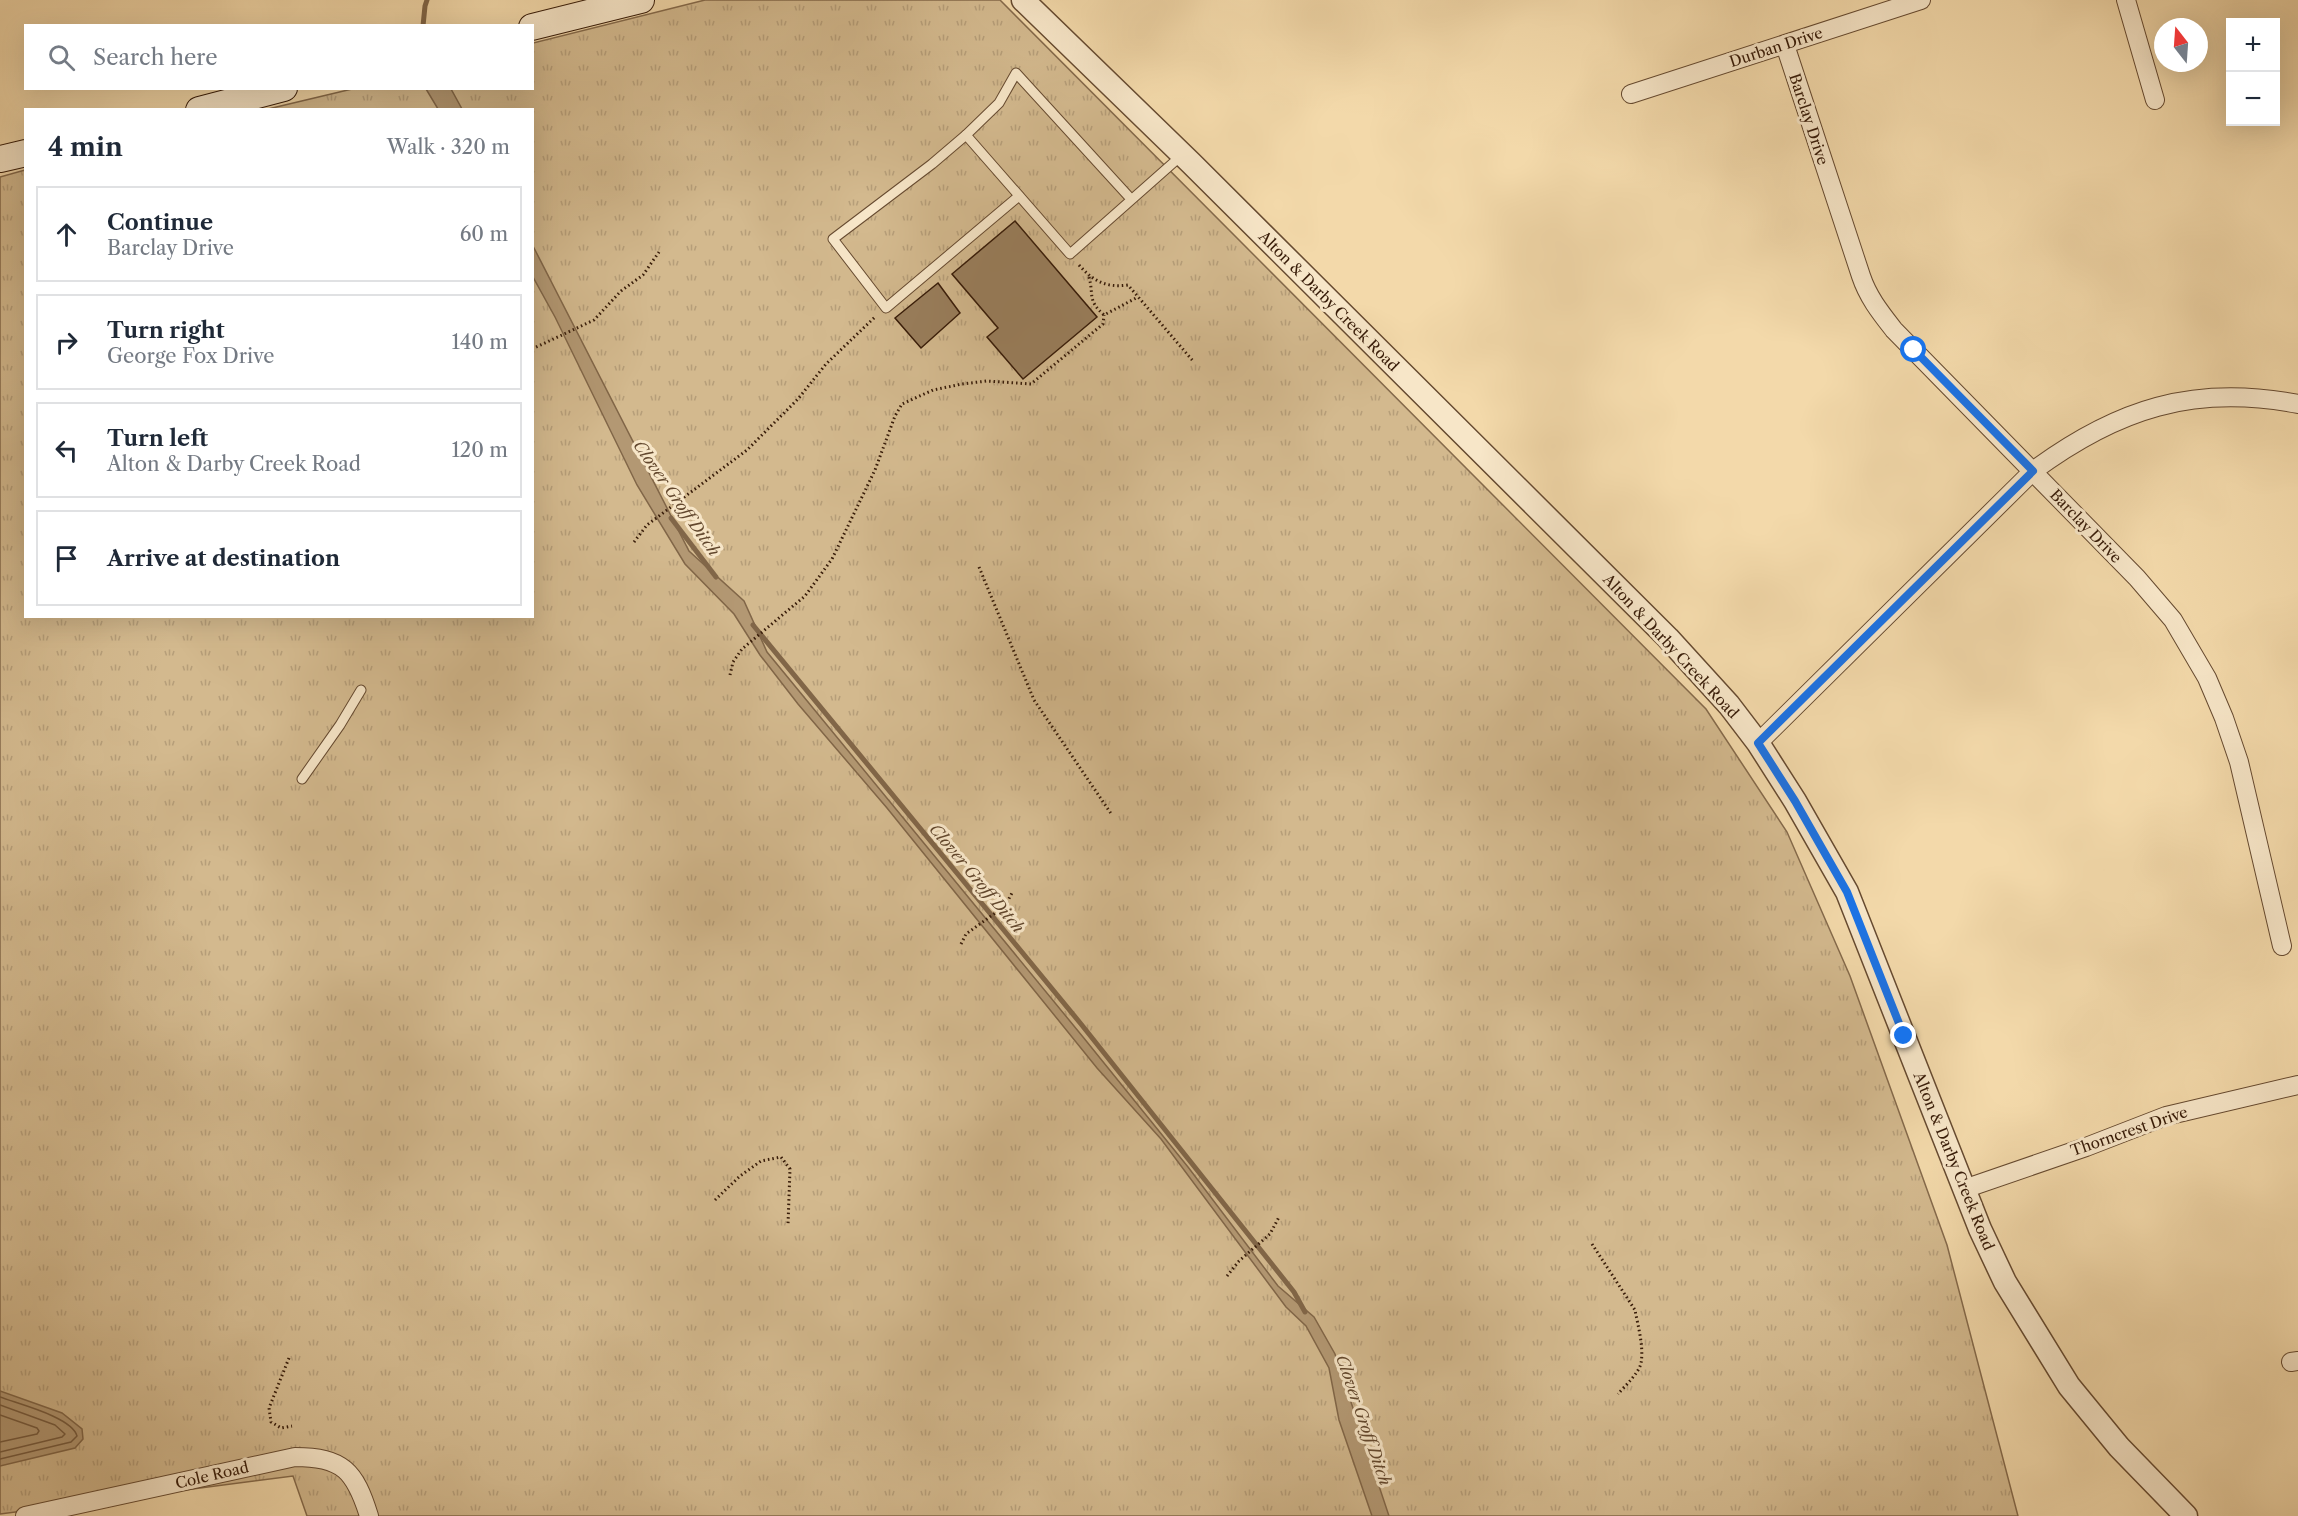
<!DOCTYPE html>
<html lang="en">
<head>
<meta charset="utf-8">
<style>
  :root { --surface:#fff; --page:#f6f6f7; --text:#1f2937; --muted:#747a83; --line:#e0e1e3 }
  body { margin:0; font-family:"Libre Caslon Text",serif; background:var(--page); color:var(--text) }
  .controls { position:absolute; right:18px; top:18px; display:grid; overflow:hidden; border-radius:0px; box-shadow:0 6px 24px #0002 }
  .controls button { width:54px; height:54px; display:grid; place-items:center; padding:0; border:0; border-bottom:2px solid var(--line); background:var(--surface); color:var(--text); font:30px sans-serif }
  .compass { position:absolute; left:2154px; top:18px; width:54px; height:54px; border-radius:50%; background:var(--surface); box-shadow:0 6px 24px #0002; rotate:343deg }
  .stop { position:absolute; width:18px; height:18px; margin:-14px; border:4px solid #1a73e8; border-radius:50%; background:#fff }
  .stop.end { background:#1a73e8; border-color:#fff; box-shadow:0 2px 6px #0008 }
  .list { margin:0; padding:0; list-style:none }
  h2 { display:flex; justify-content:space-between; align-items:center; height:78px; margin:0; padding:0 24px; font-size:26px }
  h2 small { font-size:20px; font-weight:400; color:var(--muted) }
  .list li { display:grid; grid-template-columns:39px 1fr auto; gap:18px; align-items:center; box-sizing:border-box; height:96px; margin:0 12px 12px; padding:0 12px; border:2px solid var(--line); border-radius:0px }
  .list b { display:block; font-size:22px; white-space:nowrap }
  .list p { margin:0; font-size:20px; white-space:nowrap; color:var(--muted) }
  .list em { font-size:20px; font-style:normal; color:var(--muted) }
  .icon { flex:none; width:33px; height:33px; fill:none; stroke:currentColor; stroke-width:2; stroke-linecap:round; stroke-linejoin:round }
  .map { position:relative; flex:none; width:2298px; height:1516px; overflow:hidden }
  .search { position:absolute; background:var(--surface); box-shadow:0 6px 24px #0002; left:24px; top:24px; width:510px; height:66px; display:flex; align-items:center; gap:15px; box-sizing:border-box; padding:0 21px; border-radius:0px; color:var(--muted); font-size:22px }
  .panel { position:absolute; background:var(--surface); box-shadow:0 6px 24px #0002; left:24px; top:108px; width:510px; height:510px; border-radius:0px }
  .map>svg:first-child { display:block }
</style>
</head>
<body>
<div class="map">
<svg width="2298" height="1516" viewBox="0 0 2298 1516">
  <defs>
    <pattern id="grass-tufts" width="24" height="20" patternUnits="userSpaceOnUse" patternTransform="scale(1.5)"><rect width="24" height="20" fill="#d3b98e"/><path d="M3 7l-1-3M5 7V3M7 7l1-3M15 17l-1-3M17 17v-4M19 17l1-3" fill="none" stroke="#b69e79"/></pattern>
  </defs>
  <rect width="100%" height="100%" fill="#f3d9aa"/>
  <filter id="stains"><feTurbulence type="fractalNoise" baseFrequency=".00333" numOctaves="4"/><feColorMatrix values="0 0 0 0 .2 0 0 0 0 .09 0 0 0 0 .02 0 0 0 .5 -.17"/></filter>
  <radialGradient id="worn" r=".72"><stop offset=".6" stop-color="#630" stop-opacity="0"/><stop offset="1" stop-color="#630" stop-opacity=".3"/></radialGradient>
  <path fill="url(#grass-tufts)" stroke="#856a4b" stroke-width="1.5" d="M705 0H1000L1706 709 1787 832 1850 976 1947 1245 2018 1516H307L293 1476 0 1514V177L25 170 26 616H532V110L268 109 352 89 532 88 533 43Z"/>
  <g fill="#b39873" stroke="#816648" stroke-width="1.5">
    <path d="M426 89H451L462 109H438Z"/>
    <path d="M533 246 689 551 744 601 767 652 1083 1037 1188 1167 1278 1286 1314 1317 1335 1354 1389 1516H1372L1339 1420 1329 1368 1306 1326 1286 1307 1161 1139 1097 1068 887 808 798 704 760 655 734 614 685 564 637 485 555 317 533 277Z"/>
    <path d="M0 1391 62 1413 82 1429 83 1439 75 1448 0 1466Z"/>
  </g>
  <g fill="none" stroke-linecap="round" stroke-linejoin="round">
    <g stroke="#755a3e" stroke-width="1.5">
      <path d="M0 1397C18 1404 72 1417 77 1436L71 1442 0 1459"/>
      <path d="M0 1405 55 1425 65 1434 62 1437 0 1452"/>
      <path d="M0 1415 37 1428 39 1431 37 1434 0 1442"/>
    </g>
    <g stroke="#816648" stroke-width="5">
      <path d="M423 26 425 6 427 0"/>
      <path d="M671 518 716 577"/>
      <path d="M753 625 1081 1024 1294 1292 1305 1312"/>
    </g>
  </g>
  <g fill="#997e5c" stroke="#371b08" stroke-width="1.5">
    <path d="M1015 221 1097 317 1023 379 987 337 998 328 952 274Z"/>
    <path d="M938 283 960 313 921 348 895 318Z"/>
  </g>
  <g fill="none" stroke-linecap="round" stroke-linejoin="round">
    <g stroke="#664a30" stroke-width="11">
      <g id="service">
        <path d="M966 135 932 164 833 239 886 308 1019 196"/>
        <path d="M1131 199 1016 73 999 103 966 135 1070 254 1182 155"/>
        <path d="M302 779 340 725 361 690"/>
      </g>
    </g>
    <g stroke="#664a30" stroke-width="20">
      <g id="minor">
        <path d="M2126 0 2155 100"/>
        <path d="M1785 45 1861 276C1868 297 1880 312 1894 330L2137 578 2173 620 2207 678 2224 718 2239 762 2282 946"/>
        <path d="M1631 94 1921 0"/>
        <path d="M1758 743 2033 471C2117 409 2193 384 2298 404"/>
        <path d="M1964 1189 2086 1147 2166 1116 2298 1085"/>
        <path d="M2291 1362 2298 1361"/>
        <path d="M25 1516 295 1457C343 1457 355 1471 369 1516"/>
      </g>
    </g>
    <g stroke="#664a30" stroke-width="25">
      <path id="tertiary" d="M1023 0 1191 163 1668 638 1729 705 1758 743 1795 801 1847 892 1980 1229 2005 1282 2069 1386 2119 1447 2186 1516"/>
    </g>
    <g stroke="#371b08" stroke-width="28">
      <g id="secondary">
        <path d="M532 27 641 0"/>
        <path d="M199 110 284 88"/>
        <path d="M0 159 26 153"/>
      </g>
    </g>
    <g stroke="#371b08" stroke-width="3" stroke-dasharray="1.5 3" stroke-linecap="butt">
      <path d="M1079 265C1093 281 1106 288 1128 285L1193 361"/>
      <path d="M1089 277C1094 295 1087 300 1104 315L1138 297"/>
      <path d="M532 349 594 320 621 291 643 275 659 252"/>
      <path d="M634 542 647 525 747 450 798 399 826 364 875 317"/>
      <path d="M979 567 1034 700 1112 815"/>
      <path d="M730 675 733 662 742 649 805 596 832 559 875 470 895 416 902 404 933 390 962 384 987 381 1031 384 1103 324 1104 315"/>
      <path d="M961 944 966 934 1005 906 1013 891"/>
      <path d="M715 1200 740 1176 761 1161 781 1157 790 1169 788 1225"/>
      <path d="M1592 1244 1635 1310C1638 1326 1644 1347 1641 1363 1639 1373 1625 1386 1618 1394"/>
      <path d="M1227 1276 1239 1261 1270 1234 1279 1217"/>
      <path d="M289 1358 269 1408 271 1422 281 1428 292 1426"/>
    </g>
    <use href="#service" stroke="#f7e6c8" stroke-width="9"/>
    <use href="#minor" stroke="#f7e6c8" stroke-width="18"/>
    <use href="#tertiary" stroke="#f7e6c8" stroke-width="22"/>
    <use href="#secondary" stroke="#f7e6c8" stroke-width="26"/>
  </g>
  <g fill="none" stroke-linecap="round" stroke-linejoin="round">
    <path stroke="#1a73e8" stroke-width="8" d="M1904 1036 1847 892 1795 801 1758 743 2033 471 1914 350"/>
  </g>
  <g text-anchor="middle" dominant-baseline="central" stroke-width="6" stroke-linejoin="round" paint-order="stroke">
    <g font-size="15" fill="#371b08" stroke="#f7e6c8">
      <text transform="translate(1776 47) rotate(-18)">Durban Drive</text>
      <text transform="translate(1809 119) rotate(72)">Barclay Drive</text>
      <text transform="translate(1329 301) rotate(45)">Alton &amp; Darby Creek Road</text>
      <text transform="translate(2086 526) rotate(46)">Barclay Drive</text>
      <text transform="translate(1671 646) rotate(47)">Alton &amp; Darby Creek Road</text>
      <text transform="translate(2129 1131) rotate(-19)">Thorncrest Drive</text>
      <text transform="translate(1954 1161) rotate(68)">Alton &amp; Darby Creek Road</text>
      <text transform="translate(212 1475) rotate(-13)">Cole Road</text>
    </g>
    <g font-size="16" font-style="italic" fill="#62472d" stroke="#f7e6c8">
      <text transform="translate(677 498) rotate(55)">Clover Groff Ditch</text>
      <text transform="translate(977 878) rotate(50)">Clover Groff Ditch</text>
      <text transform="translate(1364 1420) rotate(71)">Clover Groff Ditch</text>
    </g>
  </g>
  <rect width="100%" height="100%" filter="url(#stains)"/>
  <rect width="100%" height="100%" fill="url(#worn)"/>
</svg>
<div class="controls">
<button>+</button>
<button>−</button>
</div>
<svg class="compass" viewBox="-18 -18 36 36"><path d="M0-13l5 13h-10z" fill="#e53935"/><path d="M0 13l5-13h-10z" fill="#747a83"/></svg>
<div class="stop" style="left:1914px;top:350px"></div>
<div class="stop end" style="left:1904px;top:1036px"></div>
<div class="search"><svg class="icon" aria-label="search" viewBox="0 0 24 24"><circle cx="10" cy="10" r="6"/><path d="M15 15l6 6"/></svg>Search here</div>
<section class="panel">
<h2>4 min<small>Walk · 320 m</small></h2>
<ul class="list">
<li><svg class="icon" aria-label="ahead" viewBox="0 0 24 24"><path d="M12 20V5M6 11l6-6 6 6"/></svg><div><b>Continue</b><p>Barclay Drive</p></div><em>60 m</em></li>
<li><svg class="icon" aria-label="right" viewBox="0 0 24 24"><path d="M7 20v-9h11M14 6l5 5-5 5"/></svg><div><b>Turn right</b><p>George Fox Drive</p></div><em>140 m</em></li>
<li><svg class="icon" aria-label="left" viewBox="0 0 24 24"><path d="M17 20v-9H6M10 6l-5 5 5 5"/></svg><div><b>Turn left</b><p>Alton &amp; Darby Creek Road</p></div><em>120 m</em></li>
<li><svg class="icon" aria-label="arrive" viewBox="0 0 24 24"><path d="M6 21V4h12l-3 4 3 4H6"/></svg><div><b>Arrive at destination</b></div></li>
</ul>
</section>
</div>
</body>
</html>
